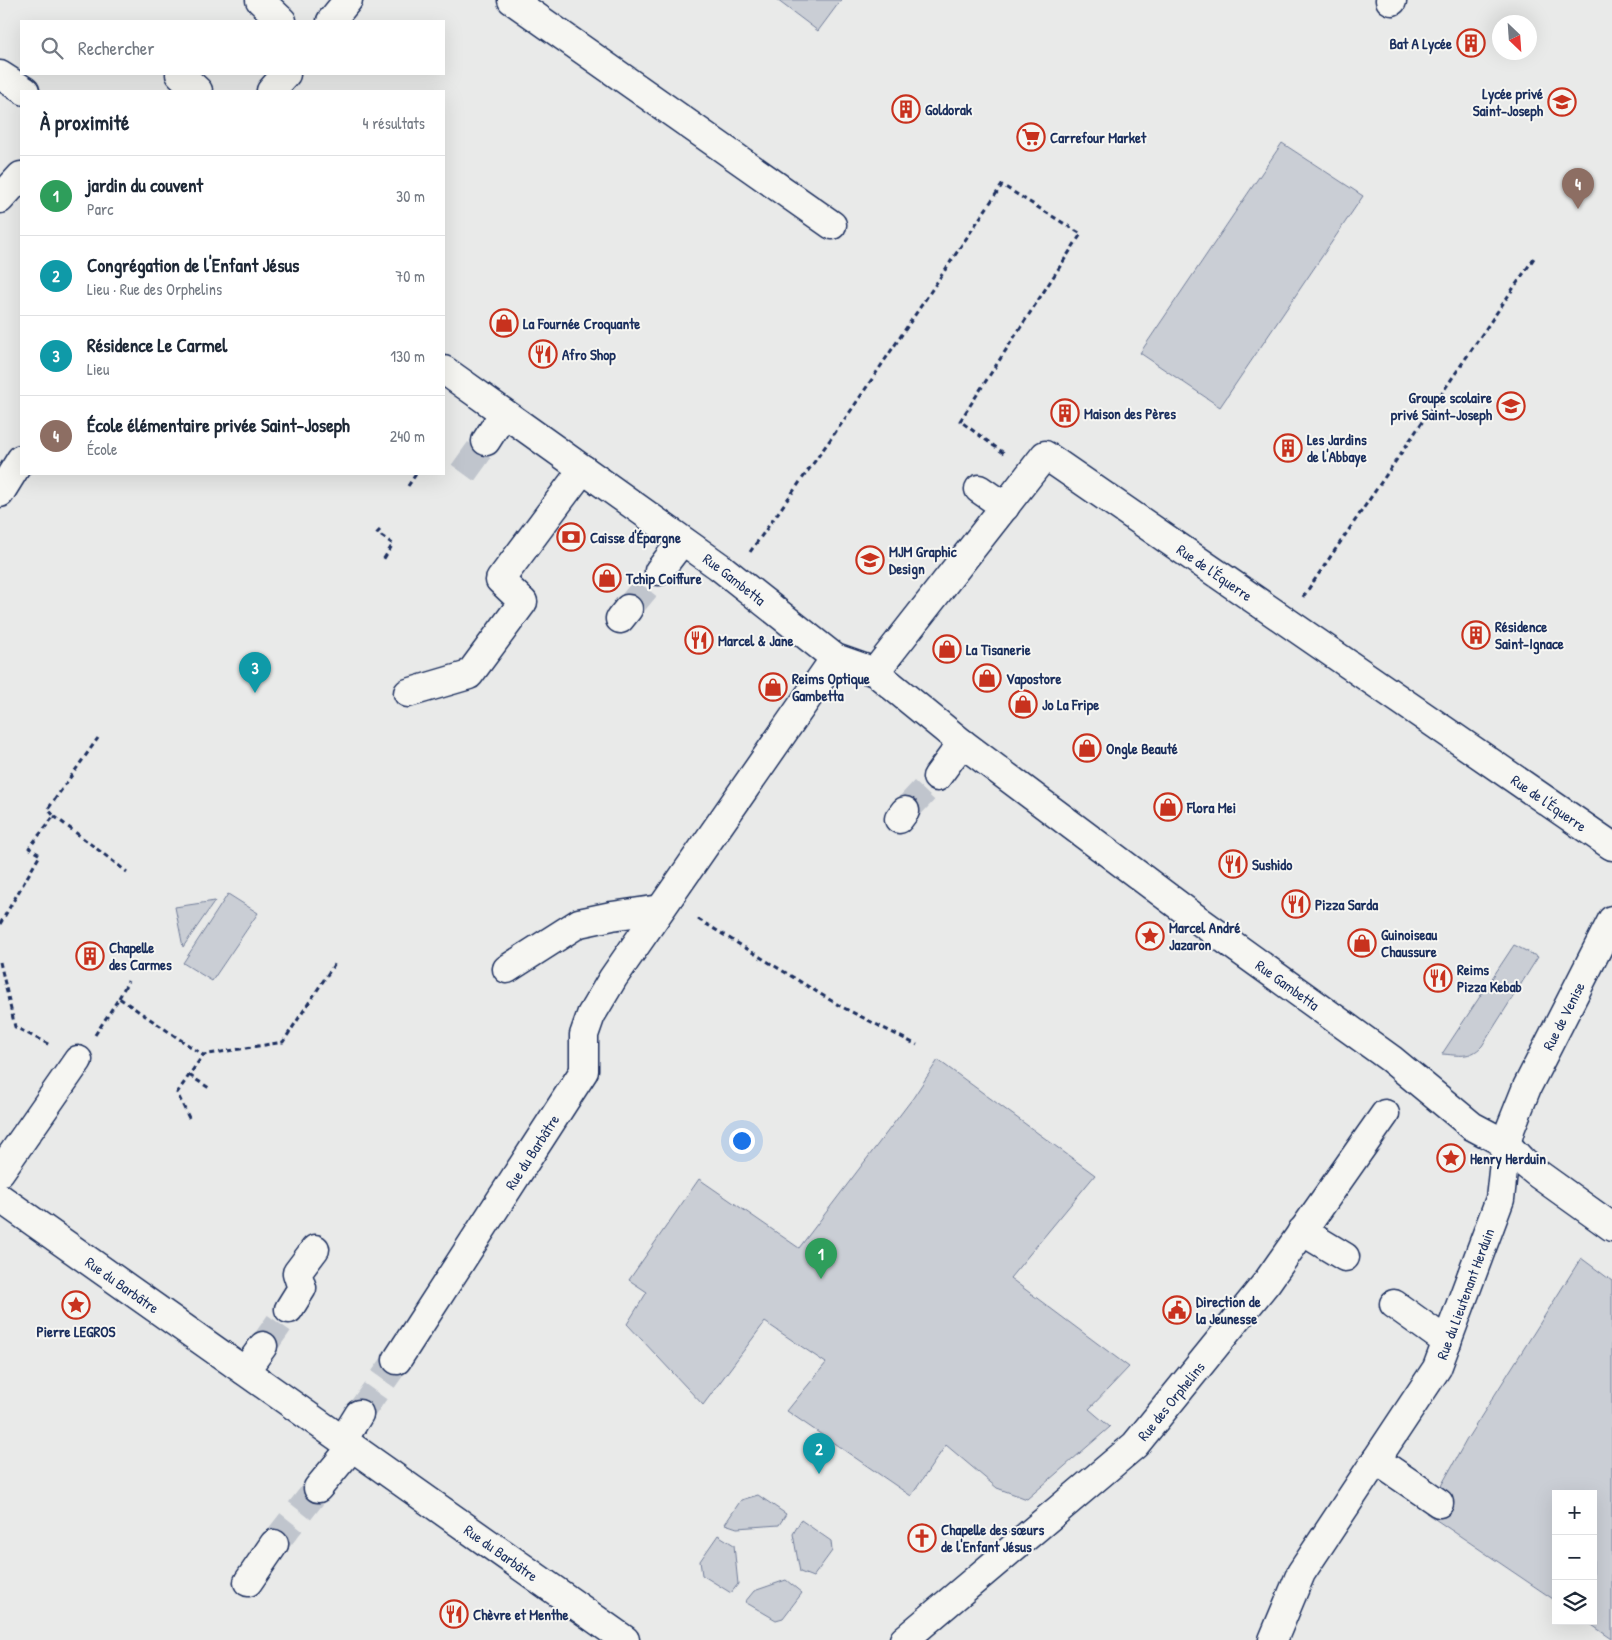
<!DOCTYPE html>
<html lang="fr">
<head>
<meta charset="utf-8">
<style>
  :root { --surface:#fff; --page:#f2f2f3; --text:#1f2937; --muted:#747a83; --line:#e0e1e3; --accent:#b45309 }
  body { margin:0; font-family:"Patrick Hand",sans-serif; background:var(--page); color:var(--text) }
  .controls { position:absolute; right:15px; bottom:15px; display:grid; overflow:hidden; border-radius:0px; box-shadow:0 5px 20px #0002 }
  .controls button { width:45px; height:45px; display:grid; place-items:center; padding:0; border:0; border-bottom:1px solid var(--line); background:var(--surface); color:var(--text); font:25px sans-serif }
  .compass { position:absolute; left:1492px; top:15px; width:45px; height:45px; border-radius:50%; background:var(--surface); box-shadow:0 5px 20px #0002; rotate:155deg }
  .you { position:absolute; left:741px; top:1140px; width:18px; height:18px; margin:-12px; border:4px solid #fff; border-radius:50%; background:#1a73e8; box-shadow:0 0 0 8px #1a73e833 }
  .badge { display:grid; place-items:center; width:32px; height:32px; border-radius:50%; background:var(--accent); color:#fff; font-size:16px; font-weight:700 }
  .pin { position:absolute; translate:-50% -41px; filter:drop-shadow(0 1px 2px #0008) }
  .pin::after { content:''; position:absolute; top:26px; width:18px; height:15px; background:inherit; clip-path:polygon(0 0,100% 0,50% 100%) }
  .list { margin:0; padding:0; list-style:none }
  h2 { display:flex; justify-content:space-between; align-items:center; height:65px; margin:0; padding:0 20px; font-size:21px }
  h2 small { font-size:16px; font-weight:400; color:var(--muted) }
  .list li { display:grid; grid-template-columns:32px 1fr auto; gap:15px; align-items:center; box-sizing:border-box; height:80px; padding:0 20px; border-top:1px solid var(--line) }
  .list b { display:block; font-size:19px; white-space:nowrap }
  .list p { margin:0; font-size:16px; white-space:nowrap; color:var(--muted) }
  .list em { font-size:16px; font-style:normal; color:var(--muted) }
  .icon { flex:none; width:28px; height:28px; fill:none; stroke:currentColor; stroke-width:2; stroke-linecap:round; stroke-linejoin:round }
  .map { position:relative; flex:none; width:1612px; height:1640px; overflow:hidden }
  .search { position:absolute; background:var(--surface); box-shadow:0 5px 20px #0002; left:20px; top:20px; width:425px; height:55px; display:flex; align-items:center; gap:12px; box-sizing:border-box; padding:0 18px; border-radius:0px; color:var(--muted); font-size:19px }
  .panel { position:absolute; background:var(--surface); box-shadow:0 5px 20px #0002; left:20px; top:90px; width:425px; height:385px; border-radius:0px }
  .map>svg:first-child { display:block }
</style>
</head>
<body>
<div class="map">
<svg width="1612" height="1640" viewBox="0 0 1612 1640">
  <rect width="100%" height="100%" fill="#e9eae9"/>
  <filter id="ink" filterUnits="userSpaceOnUse"><feTurbulence type="fractalNoise" baseFrequency=".02" numOctaves="2"/><feDisplacementMap in="SourceGraphic" scale="10" xChannelSelector="R" yChannelSelector="G"/><feConvolveMatrix kernelMatrix="1 2 1 2 8 2 1 2 1" color-interpolation-filters="sRGB"/></filter>
  <g filter="url(#ink)">
    <g fill="#caced5" stroke="#727e9a">
      <path d="M777 0H841L818 31Z"/>
      <path d="M1282 143 1363 196 1220 407 1140 353Z"/>
      <path d="M228 894 258 913 212 981 183 963Z"/>
      <path d="M215 901 183 947 175 907Z"/>
      <path d="M1514 945 1538 957 1482 1046C1470 1059 1458 1055 1442 1054Z"/>
      <path d="M938 1060 1095 1175 1010 1278 1129 1367 1089 1409 1110 1427 1027 1499 997 1488 946 1445 911 1496 787 1411 826 1363 765 1322 703 1405 627 1324 647 1292 629 1280 699 1179 799 1248 913 1098Z"/>
      <path d="M1581 1258 1612 1281V1639L1586 1621H1593V1494H1556V1601L1426 1513 1467 1439Z"/>
      <path d="M758 1495 786 1514 779 1525 737 1528 725 1524 741 1500Z"/>
      <path d="M801 1520 831 1541 832 1551 813 1577 800 1572 793 1534Z"/>
      <path d="M718 1535 734 1545 738 1584 731 1593 702 1575 700 1561Z"/>
      <path d="M786 1580 802 1593 783 1618 776 1620 745 1602 754 1591Z"/>
    </g>
    <g fill="none" stroke-linecap="round" stroke-linejoin="round">
      <g stroke="#c0c5cd" stroke-width="28" stroke-dasharray="28 14" stroke-linecap="butt">
        <path d="M463 473 486 441"/>
        <path d="M628 609 659 571"/>
        <path d="M905 811 937 777"/>
        <path d="M263 1346 289 1309"/>
        <path d="M359 1414 397 1360"/>
        <path d="M274 1544 318 1488"/>
      </g>
      <g stroke="#1b2f5e" stroke-width="31">
        <g id="minor">
          <path d="M260 0 282 21"/>
          <path d="M512 0 832 225"/>
          <path d="M1390 0 1392 1"/>
          <path d="M331 21 348 0"/>
          <path d="M180 74 198 91"/>
          <path d="M0 75 25 91"/>
          <path d="M271 91 286 74"/>
          <path d="M0 199 21 176"/>
          <path id="s1" d="M444 370 720 567 835 658 875 672 962 743 1194 917 1391 1059 1472 1126 1506 1144 1523 1162 1538 1174 1612 1227"/>
          <path d="M486 441 504 413"/>
          <path d="M979 489 1005 507"/>
          <path d="M0 493 21 459"/>
          <path d="M659 571 682 541"/>
          <path d="M620 619 628 609"/>
          <path id="s2" d="M875 672 1045 455 1612 846"/>
          <path d="M408 693 469 675 523 602 500 580 583 469"/>
          <path d="M937 777 962 743"/>
          <path d="M899 819 905 811"/>
          <path d="M507 969 579 923 612 916 660 909"/>
          <path d="M0 1172 78 1060"/>
          <path id="s3" d="M0 1198 625 1640"/>
          <path d="M1302 1231 1345 1257"/>
          <path d="M1394 1304 1447 1342"/>
          <path d="M289 1309 302 1288 297 1273 315 1249"/>
          <path id="s4" d="M397 1360 584 1071V1035L591 1015 613 978 835 658"/>
          <path d="M245 1371 263 1346"/>
          <path d="M343 1440 359 1414"/>
          <path d="M1376 1460 1439 1503"/>
          <path d="M318 1488 352 1447"/>
          <path d="M248 1582 274 1544"/>
          <path id="s5" d="M904 1640 1135 1445 1267 1282 1385 1114"/>
          <path id="s6" d="M1273 1640 1301 1573 1437 1368 1500 1199 1506 1144 1511 1127 1527 1087 1612 920"/>
        </g>
      </g>
      <g stroke="#1b2f5e" stroke-width="3" stroke-dasharray="5 4" stroke-linecap="butt">
        <path d="M408 486 416 474"/>
        <path d="M380 530 377 533 393 544 383 560"/>
        <path d="M750 552 852 409 1002 185 1081 234 960 421 1005 454"/>
        <path d="M1303 597 1534 258"/>
        <path d="M54 816 127 872"/>
        <path d="M698 919 840 1006 917 1045"/>
        <path d="M0 924 40 855 29 848 54 816 48 809 98 738"/>
        <path d="M0 962 15 1027 50 1045"/>
        <path d="M119 998 128 981"/>
        <path d="M95 1035 119 998 203 1055 283 1042 335 963"/>
        <path d="M189 1075 209 1088"/>
        <path d="M189 1118 177 1093 203 1055"/>
      </g>
      <use href="#minor" stroke="#f6f6f2" stroke-width="28"/>
    </g>
  </g>
  <defs>
    <g id="building-ring" transform="scale(1.4375)"><circle r="9.5" fill="#f6f6f2" stroke="#c8321e" stroke-width="1.5"/><path d="M-4-6H4V6H1V3H-1V6H-4ZM-2.5-4.3h1.7v1.8h-1.7ZM.8-4.3h1.7v1.8H.8ZM-2.5-1h1.7V.8h-1.7ZM.8-1h1.7V.8H.8Z" fill="#c8321e"/></g>
    <g id="school-ring" transform="scale(1.4375)"><circle r="9.5" fill="#f6f6f2" stroke="#c8321e" stroke-width="1.5"/><path d="M0-5L7-2L0 1L-7-2ZM-4 1L0 2.5L4 1V4Q0 6-4 4Z" fill="#c8321e"/></g>
    <g id="supermarket-ring" transform="scale(1.4375)"><circle r="9.5" fill="#f6f6f2" stroke="#c8321e" stroke-width="1.5"/><path d="M-6-5.5h2.5l.6 2H6L4.5 2H-2.5L-4.4-4H-6ZM-1.5 3.2a1.3 1.3 0 1 0 .1 0ZM3 3.2a1.3 1.3 0 1 0 .1 0Z" fill="#c8321e"/></g>
    <g id="shop-ring" transform="scale(1.4375)"><circle r="9.5" fill="#f6f6f2" stroke="#c8321e" stroke-width="1.5"/><path d="M-5-2.5h2.3a2.7 3.5 0 0 1 5.4 0H5L5.5 6h-11ZM-1.5-2.5h3a1.5 2.3 0 0 0-3 0Z" fill="#c8321e"/></g>
    <g id="restaurant-ring" transform="scale(1.4375)"><circle r="9.5" fill="#f6f6f2" stroke="#c8321e" stroke-width="1.5"/><path d="M-5-6h1v4h1v-4h1v4h1v-4h1v5L-1.5 .5V6h-2V.5L-5-1ZM5-6V6H3V1.5H1.5Q1.5-4 5-6Z" fill="#c8321e"/></g>
    <g id="bank-ring" transform="scale(1.4375)"><circle r="9.5" fill="#f6f6f2" stroke="#c8321e" stroke-width="1.5"/><path d="M-6-4H6V4H-6ZM0-2.3a2.3 2.3 0 1 0 0 4.6a2.3 2.3 0 1 0 0-4.6Z" fill="#c8321e"/></g>
    <g id="university-ring" transform="scale(1.4375)"><circle r="9.5" fill="#f6f6f2" stroke="#c8321e" stroke-width="1.5"/><path d="M0-5L7-2L0 1L-7-2ZM-4 1L0 2.5L4 1V4Q0 6-4 4Z" fill="#c8321e"/></g>
    <g id="sight-ring" transform="scale(1.4375)"><circle r="9.5" fill="#f6f6f2" stroke="#c8321e" stroke-width="1.5"/><path d="M0-6L1.8-2.2L6-1.7L2.9 1.2L3.7 5.4L0 3.3L-3.7 5.4L-2.9 1.2L-6-1.7L-1.8-2.2Z" fill="#c8321e"/></g>
    <g id="civic-ring" transform="scale(1.4375)"><circle r="9.5" fill="#f6f6f2" stroke="#c8321e" stroke-width="1.5"/><path d="M-.6-6.5H3V-4.5H.6V-3L4-1V1h2V6H-6V1h2V-1L-.6-3ZM-1.2 2.5V6h2.4V2.5Z" fill="#c8321e"/></g>
    <g id="church-ring" transform="scale(1.4375)"><circle r="9.5" fill="#f6f6f2" stroke="#c8321e" stroke-width="1.5"/><path d="M-1.2-6h2.4v3.5h3.3v2.4h-3.3V6h-2.4V-.1h-3.3v-2.4h3.3Z" fill="#c8321e"/></g>
  </defs>
  <g fill-rule="evenodd">
    <use href="#building-ring" x="1471" y="43"/>
    <use href="#school-ring" x="1562" y="102"/>
    <use href="#building-ring" x="906" y="109"/>
    <use href="#supermarket-ring" x="1031" y="137"/>
    <use href="#shop-ring" x="504" y="323"/>
    <use href="#restaurant-ring" x="543" y="354"/>
    <use href="#school-ring" x="1511" y="406"/>
    <use href="#building-ring" x="1065" y="413"/>
    <use href="#building-ring" x="1288" y="448"/>
    <use href="#bank-ring" x="571" y="537"/>
    <use href="#university-ring" x="870" y="560"/>
    <use href="#shop-ring" x="607" y="578"/>
    <use href="#building-ring" x="1476" y="635"/>
    <use href="#restaurant-ring" x="699" y="640"/>
    <use href="#shop-ring" x="947" y="649"/>
    <use href="#shop-ring" x="987" y="678"/>
    <use href="#shop-ring" x="773" y="687"/>
    <use href="#shop-ring" x="1023" y="704"/>
    <use href="#shop-ring" x="1087" y="748"/>
    <use href="#shop-ring" x="1168" y="807"/>
    <use href="#restaurant-ring" x="1233" y="864"/>
    <use href="#restaurant-ring" x="1296" y="904"/>
    <use href="#sight-ring" x="1150" y="936"/>
    <use href="#shop-ring" x="1362" y="943"/>
    <use href="#building-ring" x="90" y="956"/>
    <use href="#restaurant-ring" x="1438" y="978"/>
    <use href="#sight-ring" x="1451" y="1158"/>
    <use href="#sight-ring" x="76" y="1305"/>
    <use href="#civic-ring" x="1177" y="1310"/>
    <use href="#church-ring" x="922" y="1538"/>
    <use href="#restaurant-ring" x="454" y="1614"/>
  </g>
  <g text-anchor="middle" dominant-baseline="central" stroke-width="4" stroke-linejoin="round" paint-order="stroke">
    <g font-size="15" font-weight="bold" fill="#1b2f5e" stroke="#f6f6f2" text-anchor="start">
      <text x="1452" y="43" text-anchor="end">Bat A Lycée</text>
      <text x="1543" y="93" text-anchor="end">Lycée privé<tspan x="1543" dy="17">Saint-Joseph</tspan></text>
      <text x="925" y="109">Goldorak</text>
      <text x="1050" y="137">Carrefour Market</text>
      <text x="523" y="323">La Fournée Croquante</text>
      <text x="562" y="354">Afro Shop</text>
      <text x="1492" y="397" text-anchor="end">Groupe scolaire<tspan x="1492" dy="17">privé Saint-Joseph</tspan></text>
      <text x="1084" y="413">Maison des Pères</text>
      <text x="1307" y="439">Les Jardins<tspan x="1307" dy="17">de l'Abbaye</tspan></text>
      <text x="590" y="537">Caisse d'Épargne</text>
      <text x="889" y="551">MJM Graphic<tspan x="889" dy="17">Design</tspan></text>
      <text x="626" y="578">Tchip Coiffure</text>
      <text x="1495" y="626">Résidence<tspan x="1495" dy="17">Saint-Ignace</tspan></text>
      <text x="718" y="640">Marcel &amp; Jane</text>
      <text x="966" y="649">La Tisanerie</text>
      <text x="792" y="678">Reims Optique<tspan x="792" dy="17">Gambetta</tspan></text>
      <text x="1006" y="678">Vapostore</text>
      <text x="1042" y="704">Jo La Fripe</text>
      <text x="1106" y="748">Ongle Beauté</text>
      <text x="1187" y="807">Flora Mei</text>
      <text x="1252" y="864">Sushido</text>
      <text x="1315" y="904">Pizza Sarda</text>
      <text x="1169" y="927">Marcel André<tspan x="1169" dy="17">Jazaron</tspan></text>
      <text x="1381" y="934">Guinoiseau<tspan x="1381" dy="17">Chaussure</tspan></text>
      <text x="109" y="947">Chapelle<tspan x="109" dy="17">des Carmes</tspan></text>
      <text x="1457" y="969">Reims<tspan x="1457" dy="17">Pizza Kebab</tspan></text>
      <text x="1470" y="1158">Henry Herduin</text>
      <text x="1196" y="1301">Direction de<tspan x="1196" dy="17">la Jeunesse</tspan></text>
      <text x="76" y="1331" text-anchor="middle">Pierre LEGROS</text>
      <text x="941" y="1529">Chapelle des sœurs<tspan x="941" dy="17">de l'Enfant Jésus</tspan></text>
      <text x="473" y="1614">Chèvre et Menthe</text>
    </g>
    <g font-size="15" fill="#1b2f5e" stroke="#f6f6f2">
      <text stroke="none"><textPath href="#s2" startOffset="482">Rue de l'Équerre</textPath></text>
      <text stroke="none"><textPath href="#s1" startOffset="358">Rue Gambetta</textPath></text>
      <text stroke="none"><textPath href="#s2" startOffset="888">Rue de l'Équerre</textPath></text>
      <text stroke="none"><textPath href="#s1" startOffset="1046">Rue Gambetta</textPath></text>
      <text stroke="none"><textPath href="#s6" startOffset="695">Rue de Venise</textPath></text>
      <text stroke="none"><textPath href="#s4" startOffset="248">Rue du Barbâtre</textPath></text>
      <text stroke="none"><textPath href="#s3" startOffset="150">Rue du Barbâtre</textPath></text>
      <text stroke="none"><textPath href="#s6" startOffset="398">Rue du Lieutenant Herduin</textPath></text>
      <text stroke="none"><textPath href="#s5" startOffset="359">Rue des Orphelins</textPath></text>
      <text stroke="none"><textPath href="#s3" startOffset="614">Rue du Barbâtre</textPath></text>
    </g>
  </g>
</svg>
<div class="controls">
<button>+</button>
<button>−</button>
<button><svg class="icon" aria-label="layers" viewBox="0 0 24 24"><path d="M12 4l9 5-9 5-9-5zM3 14l9 5 9-5"/></svg></button>
</div>
<svg class="compass" viewBox="-18 -18 36 36"><path d="M0-13l5 13h-10z" fill="#e53935"/><path d="M0 13l5-13h-10z" fill="#747a83"/></svg>
<div class="you"></div>
<div class="pin badge" style="left:821px;top:1279px;background:#2e9e5b">1</div>
<div class="pin badge" style="left:819px;top:1474px;background:#0f9aa8">2</div>
<div class="pin badge" style="left:255px;top:693px;background:#0f9aa8">3</div>
<div class="pin badge" style="left:1578px;top:209px;background:#8d6e63">4</div>
<div class="search"><svg class="icon" aria-label="search" viewBox="0 0 24 24"><circle cx="10" cy="10" r="6"/><path d="M15 15l6 6"/></svg>Rechercher</div>
<section class="panel">
<h2>À proximité<small>4 résultats</small></h2>
<ul class="list">
<li><span class="badge" style="background:#2e9e5b">1</span><div><b>jardin du couvent</b><p>Parc</p></div><em>30 m</em></li>
<li><span class="badge" style="background:#0f9aa8">2</span><div><b>Congrégation de l'Enfant Jésus</b><p>Lieu · Rue des Orphelins</p></div><em>70 m</em></li>
<li><span class="badge" style="background:#0f9aa8">3</span><div><b>Résidence Le Carmel</b><p>Lieu</p></div><em>130 m</em></li>
<li><span class="badge" style="background:#8d6e63">4</span><div><b>École élémentaire privée Saint-Joseph</b><p>École</p></div><em>240 m</em></li>
</ul>
</section>
</div>
</body>
</html>
